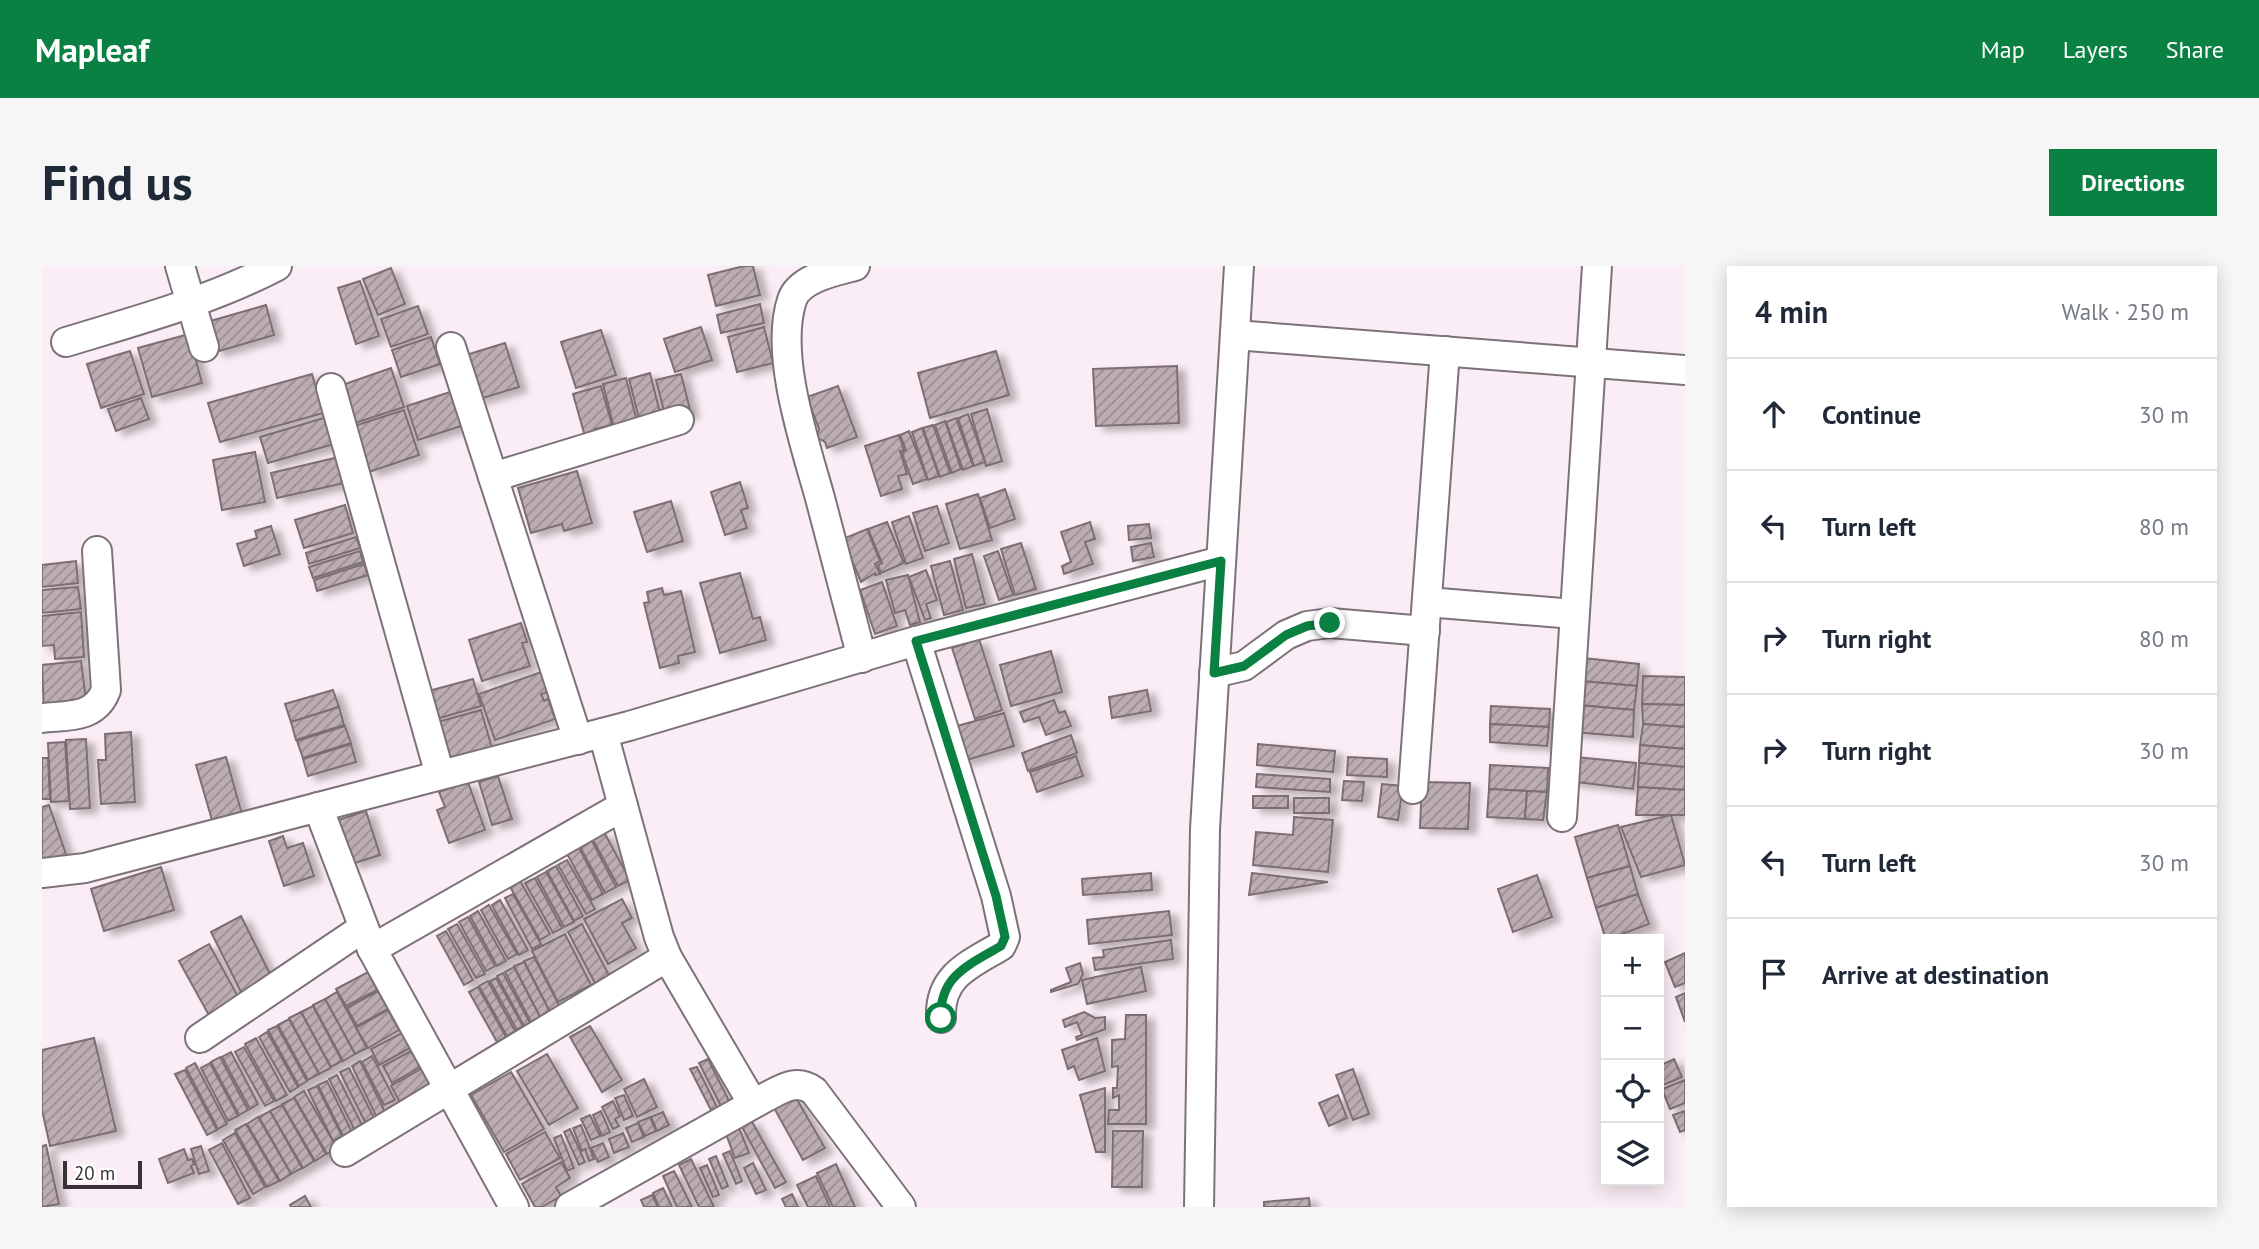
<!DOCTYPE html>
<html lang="en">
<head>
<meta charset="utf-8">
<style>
  :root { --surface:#fff; --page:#f6f6f7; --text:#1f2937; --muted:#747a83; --line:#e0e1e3; --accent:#0b8043 }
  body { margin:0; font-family:"PT Sans",sans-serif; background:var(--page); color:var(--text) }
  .controls { position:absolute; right:21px; bottom:21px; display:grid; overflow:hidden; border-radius:0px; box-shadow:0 4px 18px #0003 }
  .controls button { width:63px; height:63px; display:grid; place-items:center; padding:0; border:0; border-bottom:2px solid var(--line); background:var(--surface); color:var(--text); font:35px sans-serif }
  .scale { position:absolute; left:21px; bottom:18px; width:79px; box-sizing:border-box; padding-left:7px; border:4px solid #383236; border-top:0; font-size:19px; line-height:24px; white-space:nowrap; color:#383236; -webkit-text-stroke:5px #fff; paint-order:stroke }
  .stop { position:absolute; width:21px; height:21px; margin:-16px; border:5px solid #0b8043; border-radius:50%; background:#fff }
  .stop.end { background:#0b8043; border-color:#fff; box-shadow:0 2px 7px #0008 }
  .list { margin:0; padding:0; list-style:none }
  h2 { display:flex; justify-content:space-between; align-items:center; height:91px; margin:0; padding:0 28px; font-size:30px }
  h2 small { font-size:23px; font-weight:400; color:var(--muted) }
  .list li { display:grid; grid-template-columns:46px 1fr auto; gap:21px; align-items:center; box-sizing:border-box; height:112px; padding:0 28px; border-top:2px solid var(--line) }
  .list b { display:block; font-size:26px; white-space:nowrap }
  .list em { font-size:23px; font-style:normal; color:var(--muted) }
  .icon { flex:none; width:38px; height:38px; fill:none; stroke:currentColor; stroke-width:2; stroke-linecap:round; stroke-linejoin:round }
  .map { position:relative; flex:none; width:1643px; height:941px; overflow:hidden; border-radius:0px }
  header { display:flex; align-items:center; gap:42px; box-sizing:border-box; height:98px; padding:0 35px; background:var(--accent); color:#fff }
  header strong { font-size:33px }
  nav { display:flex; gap:38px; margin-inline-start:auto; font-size:24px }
  .intro { display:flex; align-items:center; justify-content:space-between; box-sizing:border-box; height:168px; padding:0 42px }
  h1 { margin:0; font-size:49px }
  .button { padding:18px 32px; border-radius:0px; background:var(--accent); color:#fff; font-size:24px; font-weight:700 }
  main { display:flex; gap:42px; padding:0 42px }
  aside { flex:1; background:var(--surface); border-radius:0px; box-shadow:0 4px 18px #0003 }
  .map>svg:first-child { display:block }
</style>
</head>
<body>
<header>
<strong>Mapleaf</strong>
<nav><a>Map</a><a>Layers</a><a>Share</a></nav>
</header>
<div class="intro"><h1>Find us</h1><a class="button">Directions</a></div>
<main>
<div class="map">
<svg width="1643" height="941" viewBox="0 0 1643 941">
  <defs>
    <pattern id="building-hatch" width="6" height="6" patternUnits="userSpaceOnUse" patternTransform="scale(1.75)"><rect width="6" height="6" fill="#bcadb1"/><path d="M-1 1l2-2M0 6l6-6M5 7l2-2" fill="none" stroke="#9a8d91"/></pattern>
    <filter id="shadow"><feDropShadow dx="8" dy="4.5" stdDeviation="3.5" flood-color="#0004"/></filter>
  </defs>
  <rect width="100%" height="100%" fill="#fbedf5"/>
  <g fill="url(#building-hatch)" stroke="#7c6e72" stroke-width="2" filter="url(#shadow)">
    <path d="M702 0H711L718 29 674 40 666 9Z"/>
    <path d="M349 2 363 38 336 49 321 13Z"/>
    <path d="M318 15 337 70 314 78 296 22Z"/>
    <path d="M718 38 722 57 679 67 675 49Z"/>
    <path d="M224 39 232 69 174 86 165 56Z"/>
    <path d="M376 40 386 68 349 81 339 53Z"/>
    <path d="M659 61 670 94 633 106 622 73Z"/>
    <path d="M722 61 731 97 695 106 686 71Z"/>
    <path d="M559 64 574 109 534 122 519 76Z"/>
    <path d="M147 68 160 117 110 131 96 82Z"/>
    <path d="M389 71 398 98 359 111 350 84Z"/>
    <path d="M463 77 477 121 434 134 421 90Z"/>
    <path d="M88 85 102 128 59 142 45 98Z"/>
    <path d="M954 85 967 129 888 152 876 107Z"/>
    <path d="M1135 100 1137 157 1054 160 1051 103Z"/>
    <path d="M349 102 362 141 313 157 300 119Z"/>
    <path d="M608 107 620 155 599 161 587 113Z"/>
    <path d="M270 108 281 147 178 176 166 137Z"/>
    <path d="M639 108 649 147 624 153 614 114Z"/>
    <path d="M584 112 596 160 573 166 561 118Z"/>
    <path d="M559 120 570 159 553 163 555 171 544 174 531 128Z"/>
    <path d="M796 120 815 171 785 182 783 176 774 171 777 163 765 131Z"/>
    <path d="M411 125 422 159 376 174 365 140Z"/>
    <path d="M99 132 107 153 74 165 66 143Z"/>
    <path d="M945 143 960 195 944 200 929 148Z"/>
    <path d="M362 144 377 189 327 206 312 160Z"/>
    <path d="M926 148 943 196 932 200 916 152Z"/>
    <path d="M285 151 292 178 226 197 218 171Z"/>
    <path d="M914 152 931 200 921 204 904 156Z"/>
    <path d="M903 155 919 203 910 207 893 159Z"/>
    <path d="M891 159 908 207 898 211 881 162Z"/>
    <path d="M880 162 897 210 886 214 870 166Z"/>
    <path d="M867 165 885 213 871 218 860 187 864 184 858 169Z"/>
    <path d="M857 169 862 184 858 185 865 208 856 210 860 223 839 230 823 180Z"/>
    <path d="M213 186 223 236 180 244 171 194Z"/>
    <path d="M301 190 307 216 235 232 229 207Z"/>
    <path d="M535 205 550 257 522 265 520 258 489 267 476 222Z"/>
    <path d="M698 216 706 242 699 244 705 262 683 269 669 226Z"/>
    <path d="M963 223 973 253 948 262 938 232Z"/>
    <path d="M936 228 950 274 918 283 904 238Z"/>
    <path d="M629 235 641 275 605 286 592 246Z"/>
    <path d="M303 239 311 267 262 282 253 254Z"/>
    <path d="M895 240 907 277 883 285 871 247Z"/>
    <path d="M867 250 881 292 864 298 850 256Z"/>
    <path d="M845 256 862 297 839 307 836 299 840 297 826 263Z"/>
    <path d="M1048 256 1053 273 1043 276 1051 298 1022 308 1020 300 1029 296 1019 266Z"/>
    <path d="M1107 258 1109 272 1087 274 1086 260Z"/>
    <path d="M229 260 238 288 202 300 195 278 215 272 213 265Z"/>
    <path d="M825 263 838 295 833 298 838 308 833 309V307L819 316 801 273Z"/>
    <path d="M314 271 318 282 267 298 264 287Z"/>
    <path d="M979 277 994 323 973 329 959 283Z"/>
    <path d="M1109 277 1112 291 1091 295 1089 281Z"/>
    <path d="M318 285 321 296 271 312 267 301Z"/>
    <path d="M956 285 971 329 957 334 942 290Z"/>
    <path d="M930 288 943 338 924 342 912 293Z"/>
    <path d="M34 295 36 317 0 321V299Z"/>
    <path d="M908 295 921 344 902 349 889 300Z"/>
    <path d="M322 298 326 309 275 325 272 314Z"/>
    <path d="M884 304 895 334 884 338 889 352 883 354 867 311Z"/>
    <path d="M698 307 711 353 718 351 724 374 678 387 658 317Z"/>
    <path d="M866 309 878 356 868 359 863 344 853 347 844 314Z"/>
    <path d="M840 316 855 360 833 368 818 324Z"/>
    <path d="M36 321 39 343 0 347V324Z"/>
    <path d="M620 322 622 329 639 325 653 386 636 390 637 397 618 402 602 337 607 336 605 326Z"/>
    <path d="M39 346 42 391 13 393 12 379 0 380V350Z"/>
    <path d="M479 357 485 376 480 377 488 400 440 415 427 374Z"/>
    <path d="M937 373 960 444 933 453 910 382Z"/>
    <path d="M1009 385 1020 426 969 440 958 399Z"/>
    <path d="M1541 392 1597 398 1595 420 1539 415Z"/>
    <path d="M39 395 45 442 2 447 0 399Z"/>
    <path d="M502 405 508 425 499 428 502 435 506 433 513 453 453 474 437 428Z"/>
    <path d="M1601 410 1643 411V439L1600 438Z"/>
    <path d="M431 413 439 440 391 454 383 426Z"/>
    <path d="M1539 415 1595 420 1592 444 1536 439Z"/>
    <path d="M291 424 297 441 249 456 243 438Z"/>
    <path d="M1105 424 1109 445 1070 452 1067 431Z"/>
    <path d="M1012 434 1017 447 1023 445 1029 460 1004 469 997 451 982 456 978 446Z"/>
    <path d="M1600 438 1643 439V461L1601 458Z"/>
    <path d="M1536 439 1592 444 1591 471 1531 466Z"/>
    <path d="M1449 440 1508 443 1507 461 1448 458Z"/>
    <path d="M297 441 302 459 254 474 249 456Z"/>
    <path d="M439 444 450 482 403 496 392 457Z"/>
    <path d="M962 447 972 480 918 496 908 462Z"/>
    <path d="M1448 458 1507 461 1505 480 1448 476Z"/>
    <path d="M1601 458 1643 461V483L1598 479Z"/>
    <path d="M303 460 309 477 261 492 255 475Z"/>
    <path d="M89 466 93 536 59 538 56 494H64L63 468Z"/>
    <path d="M1029 469 1035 487 986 505 980 487Z"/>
    <path d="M44 473 48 542 28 543 24 474Z"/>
    <path d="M23 476 27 535 9 536 6 477Z"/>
    <path d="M309 478 314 496 266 510 261 493Z"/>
    <path d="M1216 478 1293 485 1291 506 1215 499Z"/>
    <path d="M1598 479 1643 483V501L1597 497Z"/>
    <path d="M1034 490 1041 510 995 526 988 506Z"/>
    <path d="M1523 490 1594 497 1591 523 1527 515Z"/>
    <path d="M184 491 201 552 172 561 154 499Z"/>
    <path d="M1306 491 1345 493V511L1305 509Z"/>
    <path d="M0 492H6L8 533H0Z"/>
    <path d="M1597 497 1643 501V524L1596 521Z"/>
    <path d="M1448 499 1506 502 1505 526 1447 523Z"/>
    <path d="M1215 508 1288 513V526L1214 521Z"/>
    <path d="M456 510 470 553 450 559 437 516Z"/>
    <path d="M1302 515 1322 516 1320 535 1300 534Z"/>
    <path d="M426 516 443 564 407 577 395 544 403 541 397 526Z"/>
    <path d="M1380 516 1428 517 1426 563 1378 562Z"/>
    <path d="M1340 518 1361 520 1356 554 1336 551Z"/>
    <path d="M1596 521 1643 524V549H1594Z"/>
    <path d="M1447 523 1485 525 1483 553 1445 551Z"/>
    <path d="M1485 525 1505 526 1501 554 1483 553Z"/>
    <rect x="1211" y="530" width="35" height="12"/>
    <rect x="1252" y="532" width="35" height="15"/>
    <path d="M7 539 25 591 0 595V541Z"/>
    <path d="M324 545 338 589 310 598 296 554Z"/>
    <path d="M1629 549 1643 599 1599 611 1579 561Z"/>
    <path d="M1252 551 1291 554 1286 606 1211 599 1214 566 1251 569Z"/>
    <path d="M1576 559 1588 600 1545 612 1533 571Z"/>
    <path d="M562 566 588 614 576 620 550 572Z"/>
    <path d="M241 570 245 582 261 577 272 610 242 620 227 575Z"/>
    <path d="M549 573 574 621 563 627 537 579Z"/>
    <path d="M536 580 561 628 550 634 524 586Z"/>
    <path d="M525 594 553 643 544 648 516 599Z"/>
    <path d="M514 600 541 650 532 655 505 605Z"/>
    <path d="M1588 600 1596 628 1554 642 1545 612Z"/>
    <path d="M119 601 132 644 62 665 49 623Z"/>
    <path d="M504 606 532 656 522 661 495 611Z"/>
    <path d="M1109 607 1110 624 1041 629 1040 613Z"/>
    <path d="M1210 607 1286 616 1207 629Z"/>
    <path d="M1495 609 1510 651 1471 666 1456 623Z"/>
    <path d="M476 611 508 668 498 674 466 617Z"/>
    <path d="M493 612 520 662 511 667 483 617Z"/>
    <path d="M471 628 499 678 490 683 463 632Z"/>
    <path d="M1596 628 1607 658 1564 674 1554 642Z"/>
    <path d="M580 633 590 652 580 657 594 682 566 698 542 653Z"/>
    <path d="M458 634 486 684 477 689 450 639Z"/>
    <path d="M447 639 475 688 466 693 439 644Z"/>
    <path d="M436 645 464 695 455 700 428 650Z"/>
    <path d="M1127 645 1130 669 1047 678 1045 654Z"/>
    <path d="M199 650 233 718 204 736 169 666Z"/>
    <path d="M426 651 453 700 444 705 417 656Z"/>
    <path d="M415 658 443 708 434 712 406 663Z"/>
    <path d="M540 658 569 713 555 721 526 666Z"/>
    <path d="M404 665 431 714 422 719 395 670Z"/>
    <path d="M523 668 549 719 516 736 490 685Z"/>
    <path d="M1129 674 1131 693 1053 704 1051 692 1062 691 1061 684Z"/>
    <path d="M167 678 199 736 169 753 137 695Z"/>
    <path d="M1643 687V717L1633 721 1623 696Z"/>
    <path d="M492 691 518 741 508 746 482 695Z"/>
    <path d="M482 696 508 746 498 751 472 700Z"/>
    <path d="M1038 697 1041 708 1036 718 1009 726V724L1029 716 1024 702Z"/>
    <path d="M472 701 498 751 489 756 463 706Z"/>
    <path d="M1099 701 1104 725 1045 738 1040 714Z"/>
    <path d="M326 706 335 724 304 740 294 723Z"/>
    <path d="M461 707 488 757 482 760 455 710Z"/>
    <path d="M454 712 481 760 475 764 448 715Z"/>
    <path d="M446 715 473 765 465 770 437 720Z"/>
    <path d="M436 721 464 771 455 776 427 726Z"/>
    <path d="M336 725 346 743 315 760 305 742Z"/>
    <path d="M295 726 325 782 313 788 283 733Z"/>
    <path d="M1643 727V756L1634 731Z"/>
    <path d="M283 733 313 788 301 795 271 739Z"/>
    <path d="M271 740 300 795 289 801 259 746Z"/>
    <path d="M346 744 357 764 326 782 314 762Z"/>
    <path d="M259 746 289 802 277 808 247 752Z"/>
    <path d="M1042 746 1053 752 1063 751V763L1035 774 1034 771 1040 769 1035 756 1023 761 1021 754Z"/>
    <path d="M1084 749H1104V858H1066L1067 844H1077V829L1071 832V822H1075L1076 800 1070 801V774L1083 773Z"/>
    <path d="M247 753 277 808 266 814 236 759Z"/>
    <path d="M235 760 265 815 257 820 226 764Z"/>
    <path d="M548 760 580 814 560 826 528 771Z"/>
    <path d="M225 766 256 821 248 826 217 771Z"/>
    <path d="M360 767 368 782 337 799 329 783Z"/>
    <path d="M52 772 74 865 8 880 0 844V784Z"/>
    <path d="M214 772 245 829 234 835 203 778Z"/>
    <path d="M1055 772 1063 805 1037 814 1032 800 1026 803 1020 784Z"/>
    <path d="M202 781 232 835 223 840 193 786Z"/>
    <path d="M369 785 378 801 350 817 341 800Z"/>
    <path d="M189 786 216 838 208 843 180 791Z"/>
    <path d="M505 788 536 842 507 859 475 805Z"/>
    <path d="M330 790 353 834 342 839 320 796Z"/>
    <path d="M178 791 206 844 197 849 169 796Z"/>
    <path d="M666 793 689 839 681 844 657 797Z"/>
    <path d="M1632 793 1640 811 1619 820 1617 800Z"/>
    <path d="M318 795 343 846 334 850 310 800Z"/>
    <path d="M153 797 185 858 176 863 144 802Z"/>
    <path d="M168 797 196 850 186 855 159 802Z"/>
    <path d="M655 801 676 843 670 846 648 803Z"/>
    <path d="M307 802 332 852 323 856 298 806Z"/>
    <path d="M379 803 392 825 361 842 349 820Z"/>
    <path d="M1311 803 1327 848 1311 854 1294 809Z"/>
    <path d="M143 804 175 864 165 869 133 808Z"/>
    <path d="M469 806 502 863 462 886 429 829Z"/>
    <path d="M295 809 320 859 312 863 287 813Z"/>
    <path d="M602 813 615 841 595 851 582 823Z"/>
    <path d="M1643 814V837L1628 843 1620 823Z"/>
    <path d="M285 815 310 866 301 870 276 819Z"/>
    <path d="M275 820 300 870 291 875 266 824Z"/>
    <path d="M1063 822V886H1054L1038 829Z"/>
    <path d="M262 825 295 882 285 888 252 831Z"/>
    <path d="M582 829 591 850 582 854 573 832Z"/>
    <path d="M1296 829 1305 852 1287 860 1277 837Z"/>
    <path d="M753 830 783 882 761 894 732 842Z"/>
    <path d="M252 832 284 888 273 895 240 838Z"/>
    <path d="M571 835 578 850 573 853 577 860 571 863 560 841Z"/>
    <path d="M240 839 272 895 261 902 228 845Z"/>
    <path d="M228 845 260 902 249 908 217 851Z"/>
    <path d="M559 845 568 866 560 870 551 849Z"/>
    <path d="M1643 845V864L1638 866 1631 849Z"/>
    <path d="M621 846 627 859 615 865 609 851Z"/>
    <path d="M548 849 558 870 549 874 539 853Z"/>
    <path d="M216 851 249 908 238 915 205 858Z"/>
    <path d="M608 851 614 865 603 870 596 856Z"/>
    <path d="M709 854 744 916 733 922 699 859Z"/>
    <path d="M596 857 602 871 590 876 584 862Z"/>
    <path d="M695 857 707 887 693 892 684 868Z"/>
    <path d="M204 858 237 915 225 921 193 864Z"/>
    <path d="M539 859 552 893 547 895 543 883 540 885 531 862Z"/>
    <path d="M528 863 543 896 537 899 522 866Z"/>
    <path d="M1071 865H1101L1100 921H1070Z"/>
    <path d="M503 866 518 892 478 914 464 888Z"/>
    <path d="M193 867 223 921 211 928 181 874Z"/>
    <path d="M581 867 587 881 572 887 567 873Z"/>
    <path d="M519 869 532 902 525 905 512 872Z"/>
    <path d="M180 877 208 932 196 938 167 884Z"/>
    <path d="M561 877 567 891 556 896 549 882Z"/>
    <path d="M4 879 17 938 0 941V880Z"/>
    <path d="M159 880 167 905 157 908 149 883Z"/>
    <path d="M142 883 146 894 150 893 152 898 149 900 152 907 126 917 117 893Z"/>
    <path d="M688 885 700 915 694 918 681 888Z"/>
    <path d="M674 890 686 920 680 923 667 893Z"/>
    <path d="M649 893 672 941H657L637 899Z"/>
    <path d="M519 896 528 912 514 921 519 930 500 941H493L480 918Z"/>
    <path d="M711 897 724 924 714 928 702 902Z"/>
    <path d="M794 898 813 941H791L775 907Z"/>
    <path d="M665 899 677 929 671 931 658 902Z"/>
    <path d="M632 905 650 941H635L621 910Z"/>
    <path d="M774 910 788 941H766L755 919Z"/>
    <path d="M621 922 630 941H617L611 927Z"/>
    <path d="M750 928 756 941H744L740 933Z"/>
    <path d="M610 929 616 941H602L599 934Z"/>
    <path d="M263 930 269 941H249L248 939Z"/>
    <path d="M1267 932 1268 941H1222V936Z"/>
  </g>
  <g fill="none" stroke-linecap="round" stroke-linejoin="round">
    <g stroke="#7e727a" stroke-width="32">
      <g id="minor">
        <path d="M138 0 162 81"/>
        <path d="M813 0C794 5 757 12 750 34 732 88 763 178 778 232 792 285 806 338 820 392"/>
        <path d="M1193 69 1643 104"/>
        <path d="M24 76C96 54 168 35 235 0"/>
        <path d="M409 81 536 474"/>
        <path d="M289 122 398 509"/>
        <path d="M451 211 637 154"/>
        <path d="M1385 336 1532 348"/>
        <path d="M874 375 954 630 963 671 959 680C927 699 897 710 899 752"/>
        <path d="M1172 407 1202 400 1244 369 1265 360 1288 357 1383 365"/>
        <path d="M0 452C26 449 53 453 64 424L55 285"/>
        <path d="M561 467 617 671 625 691 711 838"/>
        <path d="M1371 523 1403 85"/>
        <path d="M276 541 330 683 472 941"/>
        <path d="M1520 551 1555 0"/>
        <path d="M0 607 43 602 587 460 874 375 1179 295"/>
        <path d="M330 683 581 540"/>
        <path d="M158 772 321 662"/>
        <path d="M303 886 625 691"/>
        <path d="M528 941 722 832C740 823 754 812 772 825L859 941"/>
        <path d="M1157 941 1163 563 1197 0"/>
      </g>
    </g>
    <use href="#minor" stroke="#fff" stroke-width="28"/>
  </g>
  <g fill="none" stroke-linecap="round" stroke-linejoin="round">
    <path stroke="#0b8043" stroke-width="9" d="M899 752C897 710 927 699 959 680L963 671 954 630 874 375 1179 295 1172 407 1202 400 1244 369 1265 360 1288 357"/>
  </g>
</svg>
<div class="controls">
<button>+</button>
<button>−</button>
<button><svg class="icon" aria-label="locate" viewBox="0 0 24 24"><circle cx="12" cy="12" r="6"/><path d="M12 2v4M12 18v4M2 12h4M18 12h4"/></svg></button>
<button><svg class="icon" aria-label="layers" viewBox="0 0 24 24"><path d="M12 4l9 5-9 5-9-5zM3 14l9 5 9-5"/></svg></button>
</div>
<div class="scale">20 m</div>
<div class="stop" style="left:899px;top:752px"></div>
<div class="stop end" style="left:1288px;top:357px"></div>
</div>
<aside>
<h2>4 min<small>Walk · 250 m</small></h2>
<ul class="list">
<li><svg class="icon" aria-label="ahead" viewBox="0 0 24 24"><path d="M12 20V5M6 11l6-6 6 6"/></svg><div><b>Continue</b></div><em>30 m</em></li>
<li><svg class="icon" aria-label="left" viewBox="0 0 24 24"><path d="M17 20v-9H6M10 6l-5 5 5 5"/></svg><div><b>Turn left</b></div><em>80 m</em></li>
<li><svg class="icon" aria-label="right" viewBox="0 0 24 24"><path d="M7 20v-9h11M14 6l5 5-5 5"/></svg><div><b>Turn right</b></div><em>80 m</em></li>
<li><svg class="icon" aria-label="right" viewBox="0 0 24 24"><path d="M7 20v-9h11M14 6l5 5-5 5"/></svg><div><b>Turn right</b></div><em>30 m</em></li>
<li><svg class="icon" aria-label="left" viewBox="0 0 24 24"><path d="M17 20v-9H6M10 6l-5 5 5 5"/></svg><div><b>Turn left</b></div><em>30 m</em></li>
<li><svg class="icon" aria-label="arrive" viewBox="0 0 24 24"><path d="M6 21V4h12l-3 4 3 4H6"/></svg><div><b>Arrive at destination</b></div></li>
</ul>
</aside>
</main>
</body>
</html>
